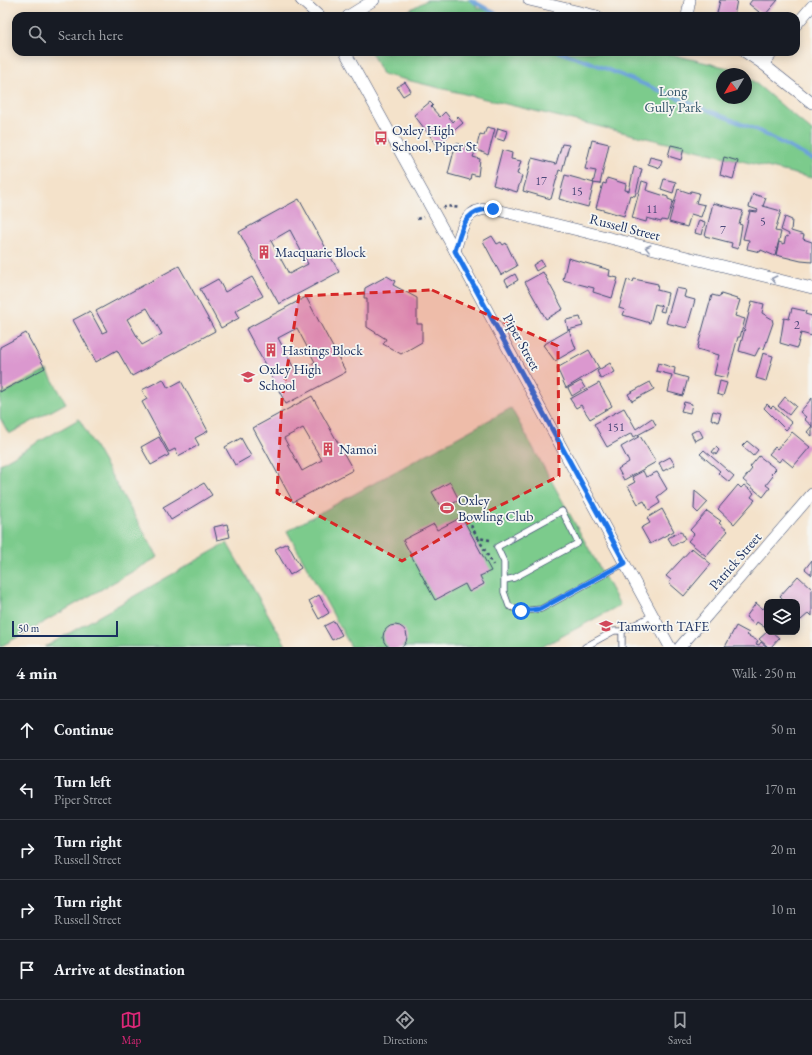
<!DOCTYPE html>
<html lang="en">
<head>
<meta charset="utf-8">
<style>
  :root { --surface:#171b24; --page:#20242c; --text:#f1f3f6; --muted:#9ea1a6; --line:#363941; --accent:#db2777 }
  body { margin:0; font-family:"EB Garamond",serif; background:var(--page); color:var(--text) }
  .controls { position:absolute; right:12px; bottom:12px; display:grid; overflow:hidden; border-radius:8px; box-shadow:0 2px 10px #0003 }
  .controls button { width:36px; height:36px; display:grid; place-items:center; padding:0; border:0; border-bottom:1px solid var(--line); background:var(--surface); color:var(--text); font:20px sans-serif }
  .compass { position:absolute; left:716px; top:68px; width:36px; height:36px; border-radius:50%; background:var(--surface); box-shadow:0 2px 10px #0003; rotate:232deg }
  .scale { position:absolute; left:12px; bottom:10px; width:106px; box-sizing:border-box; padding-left:4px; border:2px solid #1b2f5e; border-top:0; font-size:11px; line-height:14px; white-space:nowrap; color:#1b2f5e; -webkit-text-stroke:3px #f6f6f2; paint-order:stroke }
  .stop { position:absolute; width:12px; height:12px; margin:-9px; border:3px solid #1a73e8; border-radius:50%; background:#fff }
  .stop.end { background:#1a73e8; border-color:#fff; box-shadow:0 1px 4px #0008 }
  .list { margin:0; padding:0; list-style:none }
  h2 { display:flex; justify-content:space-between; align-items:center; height:52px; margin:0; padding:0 16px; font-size:17px }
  h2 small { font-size:13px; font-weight:400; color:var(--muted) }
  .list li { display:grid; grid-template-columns:26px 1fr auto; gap:12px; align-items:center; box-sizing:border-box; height:60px; padding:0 16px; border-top:1px solid var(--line) }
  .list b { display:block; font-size:15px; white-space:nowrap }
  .list p { margin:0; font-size:13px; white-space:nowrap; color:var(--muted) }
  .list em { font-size:13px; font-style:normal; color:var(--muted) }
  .icon { flex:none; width:22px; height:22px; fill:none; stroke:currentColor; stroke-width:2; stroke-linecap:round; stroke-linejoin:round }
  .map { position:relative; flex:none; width:812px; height:647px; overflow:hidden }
  .search { position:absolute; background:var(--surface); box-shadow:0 2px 10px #0003; left:12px; right:12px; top:12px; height:44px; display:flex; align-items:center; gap:10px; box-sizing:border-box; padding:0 14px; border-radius:12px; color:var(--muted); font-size:15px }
  .sheet { height:352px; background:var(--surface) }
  nav { display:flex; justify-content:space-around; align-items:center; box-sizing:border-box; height:56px; border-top:1px solid var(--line); background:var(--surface); font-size:11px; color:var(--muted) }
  nav a { display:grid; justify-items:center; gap:2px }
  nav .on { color:var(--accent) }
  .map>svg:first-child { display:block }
</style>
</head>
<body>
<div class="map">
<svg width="812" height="647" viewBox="0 0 812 647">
  <rect width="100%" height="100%" fill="#f6f6f2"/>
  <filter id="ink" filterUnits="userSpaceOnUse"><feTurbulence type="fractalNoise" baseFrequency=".025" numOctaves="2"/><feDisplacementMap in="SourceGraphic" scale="8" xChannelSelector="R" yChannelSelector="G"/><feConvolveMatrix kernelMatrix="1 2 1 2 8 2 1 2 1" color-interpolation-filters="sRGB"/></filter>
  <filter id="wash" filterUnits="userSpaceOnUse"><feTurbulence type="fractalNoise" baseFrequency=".012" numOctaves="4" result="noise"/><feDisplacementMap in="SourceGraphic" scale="16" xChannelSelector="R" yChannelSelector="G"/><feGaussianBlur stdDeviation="0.9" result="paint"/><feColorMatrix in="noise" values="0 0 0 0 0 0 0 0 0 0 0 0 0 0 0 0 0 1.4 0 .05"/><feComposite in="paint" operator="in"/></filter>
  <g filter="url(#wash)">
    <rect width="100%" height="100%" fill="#f4e2ca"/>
    <g fill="#7ccb8c" stroke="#4c7d75">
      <path d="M427 0H472L478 8 509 16H399Z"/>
      <path d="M371 52H661L741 71 744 74H722V98H746V75L812 131V178L382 74Z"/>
      <path d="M47 370 66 403 9 434 0 418V395Z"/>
      <path d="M511 408 620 605 542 647H351L287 531Z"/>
      <path d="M79 419 158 557 0 647V464Z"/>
      <path d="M227 543 287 647H45Z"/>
    </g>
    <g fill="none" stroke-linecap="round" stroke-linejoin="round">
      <g stroke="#6ca2da" stroke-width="4">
        <path d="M471 0 500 16"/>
        <path d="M559 52 589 62 757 130 812 159"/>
      </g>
    </g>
    <g id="blocks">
      <g fill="#db98cf" fill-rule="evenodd">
        <path d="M720 0H737L734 16 717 13Z"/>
        <path d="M752 0H778L764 16 749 4Z"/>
        <path d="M405 82 411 91 403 96 397 87Z"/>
        <path d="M430 102 433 105 431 107 440 117 445 112 453 122 458 117 463 123 437 145 414 115Z"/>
        <path d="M487 127 495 129 488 155 476 149 480 134 484 135Z"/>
        <path d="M498 128 507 131 504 141 495 138Z"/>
        <path d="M592 140 609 144 600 184 593 183 596 171 585 169Z"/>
        <path d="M456 143 466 146 465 149 475 152 473 157 480 159 478 176 471 174 470 180 448 174Z"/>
        <path d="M562 144 569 145 562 171 559 170 551 199 523 191 532 158 556 164Z"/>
        <path d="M671 145 684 148 681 160 668 156Z"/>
        <path d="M502 150 512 153 511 159 521 161 517 174 522 176 517 192 493 185Z"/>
        <path d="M650 157 662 160 660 168 648 164Z"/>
        <path d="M724 157 738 161 733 179 720 175Z"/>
        <path d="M634 167 642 169 635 196 630 195 624 216 596 208 603 183 606 184 607 178 626 184 625 190 629 191Z"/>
        <path d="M565 175 594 183 588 207 559 199Z"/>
        <path d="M664 179 676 182 673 193 661 189Z"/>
        <path d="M642 181 648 183 646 190 668 197V199L673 201 667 221 662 220 661 222 647 218 646 222 632 218Z"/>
        <path d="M678 189 690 193 691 191 699 193 696 203 705 205 701 217 691 214 687 227 669 222Z"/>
        <path d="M753 194 766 198 763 206 781 211 775 231 781 232 775 256 761 250 760 252 747 249 749 240 743 239 750 211 757 212 758 210 749 207Z"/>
        <path d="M299 199 339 272 279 304 239 232ZM290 230 308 264 289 274 271 241Z"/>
        <path d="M713 203 743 211 739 224 742 225 738 249 731 247 732 243 705 236Z"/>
        <path d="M785 217 792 220 791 231 804 235 803 239 812 242V262L801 261 776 255 779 242 784 244 786 236 788 237 789 234 781 230Z"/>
        <path d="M699 220 705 222 702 235 695 233Z"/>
        <path d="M492 236 497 244 501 242 503 245 506 243 517 266 501 275 483 241Z"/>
        <path d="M568 258 610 270 609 276 618 278 612 298 593 292 594 288 563 280Z"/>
        <path d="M541 260 544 266 536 271 533 265Z"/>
        <path d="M179 266 215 331 132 376 117 350 96 362 73 320 90 311 102 333 107 331 96 311ZM147 308 162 334 142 345 127 319Z"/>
        <path d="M543 272 563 309 546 319 525 282Z"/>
        <path d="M515 274 518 280 508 286 505 280Z"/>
        <path d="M387 276 395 281 393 285 417 298V324H422V342L401 354 383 344 386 339 367 327V298H364L365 288Z"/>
        <path d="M252 277 263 296 235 311 239 318 221 328 200 289 218 279 225 292Z"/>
        <path d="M634 279 658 284 657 290 668 293 664 312 660 311 662 306 655 304 650 323 623 315 625 310 619 308 627 280 633 282Z"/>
        <path d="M676 288 686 290 684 297 695 300 687 328 666 323Z"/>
        <path d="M721 294 740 300 735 316 745 319 740 337H738L727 378 714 375 719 355 697 349 712 295 720 297Z"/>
        <path d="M306 297 346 372 286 404 246 329ZM297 328 315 362 296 372 278 338Z"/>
        <path d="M752 301 764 304 762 313 772 319 773 323 764 349 759 348 755 356 739 351Z"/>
        <path d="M792 308 806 311 805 314 812 316V336L801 333 797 348 780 343 784 318 789 319Z"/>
        <path d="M580 317 583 326 568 330 566 320Z"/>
        <path d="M569 330 576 349 555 361 543 345Z"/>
        <path d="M26 333 45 368 0 392V347Z"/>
        <path d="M589 350 599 368 566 388 557 368Z"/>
        <path d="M763 353 773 356 766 381 756 378Z"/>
        <path d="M610 363 615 372 601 379 597 371Z"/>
        <path d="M658 363 675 368 674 374 688 378 683 396 668 392 672 375 656 371Z"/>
        <path d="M163 379 168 388 181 381 208 431 195 438 199 445 178 456 175 449 169 452 142 402 147 399 142 390Z"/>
        <path d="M581 381 585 388 572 396 568 388Z"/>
        <path d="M720 381 727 383 723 396 717 394Z"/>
        <path d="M650 382 654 389 632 401 628 394Z"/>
        <path d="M599 383 612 406 590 419 581 405 576 408 570 399Z"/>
        <path d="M312 396 353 470 293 502 253 428ZM303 428 322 460 302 471 284 438Z"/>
        <path d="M785 397 796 406 789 415 778 406Z"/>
        <path d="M812 398V426L804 419 806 417 800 412Z"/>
        <path d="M684 402 692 404 690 413 681 411Z"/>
        <path d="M767 404 771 408 773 406 792 423 786 430 764 408Z"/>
        <path d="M624 408 636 429 652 418 656 425 634 437 632 433 607 447 594 424Z"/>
        <path d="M713 411 721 413 718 422 711 419Z"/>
        <path d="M812 426V436L807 432Z"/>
        <path d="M699 429 703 437 695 441 691 433Z"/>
        <path d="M792 432 810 447 793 467 782 458 779 462 769 454 775 447 777 449Z"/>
        <path d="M640 436 656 462 624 480 618 469 629 462 621 447Z"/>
        <path d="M159 437 169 455 151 465 141 447Z"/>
        <path d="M241 438 251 456 235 465 225 447Z"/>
        <path d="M747 441 758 450 753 456 742 446Z"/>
        <path d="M716 447 719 450 716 455 712 452Z"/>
        <path d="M704 450 734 476 729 482 718 473 720 471 700 454Z"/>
        <path d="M759 456 776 469 771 474 773 476 766 485 770 488 763 497 743 480 752 469 750 467Z"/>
        <path d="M670 457 675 465 663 471 659 463Z"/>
        <path d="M643 471 646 477 657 472 667 489 657 497 660 503 649 510 644 501 638 504 628 486 635 482 632 477Z"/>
        <path d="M450 482 459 500 442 510 432 492Z"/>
        <path d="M204 483 212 495 171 520 163 507Z"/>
        <path d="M738 485 741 488 744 485 754 493 751 497 755 500 734 524 718 509Z"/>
        <path d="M695 491 708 502 698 513 694 509Z"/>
        <path d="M662 509 674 531 650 544 641 528 650 523 647 518Z"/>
        <path d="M707 511 721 521 719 523 728 531 706 556 688 541 694 534 690 530Z"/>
        <path d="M462 517 491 571 480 576 484 584 469 592 465 584 435 600 403 540 434 524 437 530Z"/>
        <path d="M227 524 230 537 217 540 214 527Z"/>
        <path d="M681 531 685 539 673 546 668 538Z"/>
        <path d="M287 543 301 568 290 575 275 549Z"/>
        <path d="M692 548 711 564 684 596 669 583 671 580 666 576Z"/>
        <path d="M812 560V575L805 569Z"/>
        <path d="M798 576 812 589V616L809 613 801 620 797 617V602H782L784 600 780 596Z"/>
        <path d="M319 595 329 613 319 619 309 601Z"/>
        <path d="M756 603 763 609 767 604V629L757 622 755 625 746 617Z"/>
        <path d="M334 621 342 635 332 640 324 626Z"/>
        <circle cx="395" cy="637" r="12"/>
        <path d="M736 626 749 633 747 635 758 641 756 644 759 645 761 642 767 647H725Z"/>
        <path d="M767 632H772L779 638 771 647H768L759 639Z"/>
      </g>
    </g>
  </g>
  <g filter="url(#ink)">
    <use href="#blocks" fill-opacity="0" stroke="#3c4a6e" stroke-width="1"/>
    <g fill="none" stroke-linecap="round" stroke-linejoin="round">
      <g stroke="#3c4a6e" stroke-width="7">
        <g id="service">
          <path d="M505 580 514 578 578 543 562 511 497 547 504 562V592L509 606 521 611 541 609 625 563"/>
          <path d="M585 647 614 631H622L653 615"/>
          <path d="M622 647V631"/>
        </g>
      </g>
      <g stroke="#3c4a6e" stroke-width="12">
        <g id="minor">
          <path d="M301 0 319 16"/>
          <path d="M529 0 597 16"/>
          <path d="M348 16 374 0"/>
          <path d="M687 16 690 0"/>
          <path d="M796 25 812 6"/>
          <path d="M345 52 455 251 670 647"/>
          <path d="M745 52 763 64 812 103"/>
          <path d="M763 64 773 52"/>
          <path d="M455 251C462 228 464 207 493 209L812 288"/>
          <path d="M680 647 812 494"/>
        </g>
      </g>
      <g stroke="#3c4a6e" stroke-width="2.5" stroke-dasharray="3 3" stroke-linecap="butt">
        <path d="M443 208 447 206 460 208"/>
        <path d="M417 219 423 217"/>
        <path d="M468 520 478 538"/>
        <path d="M490 540 478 538 493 565"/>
      </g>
      <use href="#service" stroke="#fff" stroke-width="5.5"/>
      <use href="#minor" stroke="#fff" stroke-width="11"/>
    </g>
    <defs><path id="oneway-chevron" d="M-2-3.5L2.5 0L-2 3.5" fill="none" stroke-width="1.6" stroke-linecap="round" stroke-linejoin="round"/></defs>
    <g stroke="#8d97ae">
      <use href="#oneway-chevron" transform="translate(648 248) rotate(-166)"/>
      <use href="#oneway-chevron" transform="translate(774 279) rotate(-166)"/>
      <use href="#oneway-chevron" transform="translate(512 538) rotate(-29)"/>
    </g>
  </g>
  <g fill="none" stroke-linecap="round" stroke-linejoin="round" filter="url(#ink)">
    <path stroke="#1a73e8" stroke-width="5" d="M493 209C464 208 462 228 455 251L625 563 540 609 521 611"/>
  </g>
  <path fill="#d62828" fill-opacity="0.2" stroke="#d62828" stroke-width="3" stroke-dasharray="8 5" stroke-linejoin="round" d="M432 290 558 346 559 476 483 514 402 561 277 493 282 399 299 296Z"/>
  <defs>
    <g id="bus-bare" transform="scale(1.08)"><path d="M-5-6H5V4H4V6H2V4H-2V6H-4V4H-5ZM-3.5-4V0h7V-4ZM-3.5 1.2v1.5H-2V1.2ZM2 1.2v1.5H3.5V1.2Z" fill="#d1495b" stroke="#f6f6f2" stroke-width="2.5" paint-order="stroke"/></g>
    <g id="building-bare" transform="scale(1.08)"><path d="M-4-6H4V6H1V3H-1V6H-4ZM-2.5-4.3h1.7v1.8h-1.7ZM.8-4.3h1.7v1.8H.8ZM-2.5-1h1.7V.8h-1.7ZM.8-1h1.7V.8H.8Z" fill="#d1495b" stroke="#f6f6f2" stroke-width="2.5" paint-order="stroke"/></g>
    <g id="school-bare" transform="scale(1.08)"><path d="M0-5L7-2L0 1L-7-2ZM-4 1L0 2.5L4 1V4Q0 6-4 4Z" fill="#d1495b" stroke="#f6f6f2" stroke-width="2.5" paint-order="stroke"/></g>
    <g id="stadium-bare" transform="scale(1.08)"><path d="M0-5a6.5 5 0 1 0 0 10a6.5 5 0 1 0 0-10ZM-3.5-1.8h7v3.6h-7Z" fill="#d1495b" stroke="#f6f6f2" stroke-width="2.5" paint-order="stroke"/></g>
    <g id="university-bare" transform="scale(1.08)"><path d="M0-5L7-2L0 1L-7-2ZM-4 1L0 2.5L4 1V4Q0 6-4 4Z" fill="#d1495b" stroke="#f6f6f2" stroke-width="2.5" paint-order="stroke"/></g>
  </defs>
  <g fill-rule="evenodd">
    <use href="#bus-bare" x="381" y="138"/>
    <use href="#building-bare" x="264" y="252"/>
    <use href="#building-bare" x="271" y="350"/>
    <use href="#school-bare" x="248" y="377"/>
    <use href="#building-bare" x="328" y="449"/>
    <use href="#stadium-bare" x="447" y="508"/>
    <use href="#university-bare" x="606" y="626"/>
  </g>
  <g text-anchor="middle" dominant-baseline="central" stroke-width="3.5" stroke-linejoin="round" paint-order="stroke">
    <g font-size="12" fill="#4b497a">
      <text x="541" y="181">17</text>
      <text x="577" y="191">15</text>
      <text x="652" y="209">11</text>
      <text x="763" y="221">5</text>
      <text x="723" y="230">7</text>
      <text x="797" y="325">2</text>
      <text x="616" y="427">151</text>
    </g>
    <g font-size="14" fill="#33566a" stroke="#f6f6f2">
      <text x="673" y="91">Long<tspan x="673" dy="16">Gully Park</tspan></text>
    </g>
    <g font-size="14" fill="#1b2f5e" stroke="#f6f6f2" text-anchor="start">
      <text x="392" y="130">Oxley High<tspan x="392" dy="16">School, Piper St</tspan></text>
      <text x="275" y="252">Macquarie Block</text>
      <text x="282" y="350">Hastings Block</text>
      <text x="259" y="369">Oxley High<tspan x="259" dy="16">School</tspan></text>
      <text x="339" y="449">Namoi</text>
      <text x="458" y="500">Oxley<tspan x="458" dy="16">Bowling Club</tspan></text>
      <text x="617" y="626">Tamworth TAFE</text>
    </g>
    <g font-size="14" fill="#1b2f5e" stroke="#f6f6f2">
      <text transform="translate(625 227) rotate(14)">Russell Street</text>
      <text transform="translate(522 342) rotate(61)">Piper Street</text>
      <text transform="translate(735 561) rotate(-49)">Patrick Street</text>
    </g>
  </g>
</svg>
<div class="controls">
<button><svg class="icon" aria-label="layers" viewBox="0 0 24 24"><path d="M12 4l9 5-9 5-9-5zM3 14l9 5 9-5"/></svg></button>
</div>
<svg class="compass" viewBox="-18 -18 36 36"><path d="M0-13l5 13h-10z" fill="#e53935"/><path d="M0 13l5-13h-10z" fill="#9ea1a6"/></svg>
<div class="scale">50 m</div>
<div class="stop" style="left:521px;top:611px"></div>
<div class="stop end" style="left:493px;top:209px"></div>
<div class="search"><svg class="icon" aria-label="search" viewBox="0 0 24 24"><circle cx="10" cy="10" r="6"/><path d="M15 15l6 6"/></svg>Search here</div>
</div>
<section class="sheet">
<h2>4 min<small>Walk · 250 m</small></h2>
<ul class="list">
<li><svg class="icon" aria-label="ahead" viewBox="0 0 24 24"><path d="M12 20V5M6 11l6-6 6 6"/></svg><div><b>Continue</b></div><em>50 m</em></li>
<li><svg class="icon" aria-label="left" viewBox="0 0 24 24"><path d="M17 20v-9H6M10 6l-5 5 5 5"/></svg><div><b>Turn left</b><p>Piper Street</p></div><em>170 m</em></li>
<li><svg class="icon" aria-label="right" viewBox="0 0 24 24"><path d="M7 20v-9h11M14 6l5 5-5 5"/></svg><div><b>Turn right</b><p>Russell Street</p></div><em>20 m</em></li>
<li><svg class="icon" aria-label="right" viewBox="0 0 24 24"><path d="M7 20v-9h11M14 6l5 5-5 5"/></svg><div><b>Turn right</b><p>Russell Street</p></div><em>10 m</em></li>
<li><svg class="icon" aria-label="arrive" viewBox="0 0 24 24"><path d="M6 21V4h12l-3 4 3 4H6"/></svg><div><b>Arrive at destination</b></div></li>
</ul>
</section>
<nav>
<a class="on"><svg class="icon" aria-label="map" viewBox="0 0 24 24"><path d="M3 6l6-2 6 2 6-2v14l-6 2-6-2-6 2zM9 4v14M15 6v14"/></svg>Map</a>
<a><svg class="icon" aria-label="directions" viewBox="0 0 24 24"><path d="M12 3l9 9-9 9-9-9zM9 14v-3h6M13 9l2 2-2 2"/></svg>Directions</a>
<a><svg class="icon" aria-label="saved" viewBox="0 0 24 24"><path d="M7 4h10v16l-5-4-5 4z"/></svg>Saved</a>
</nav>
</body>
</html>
